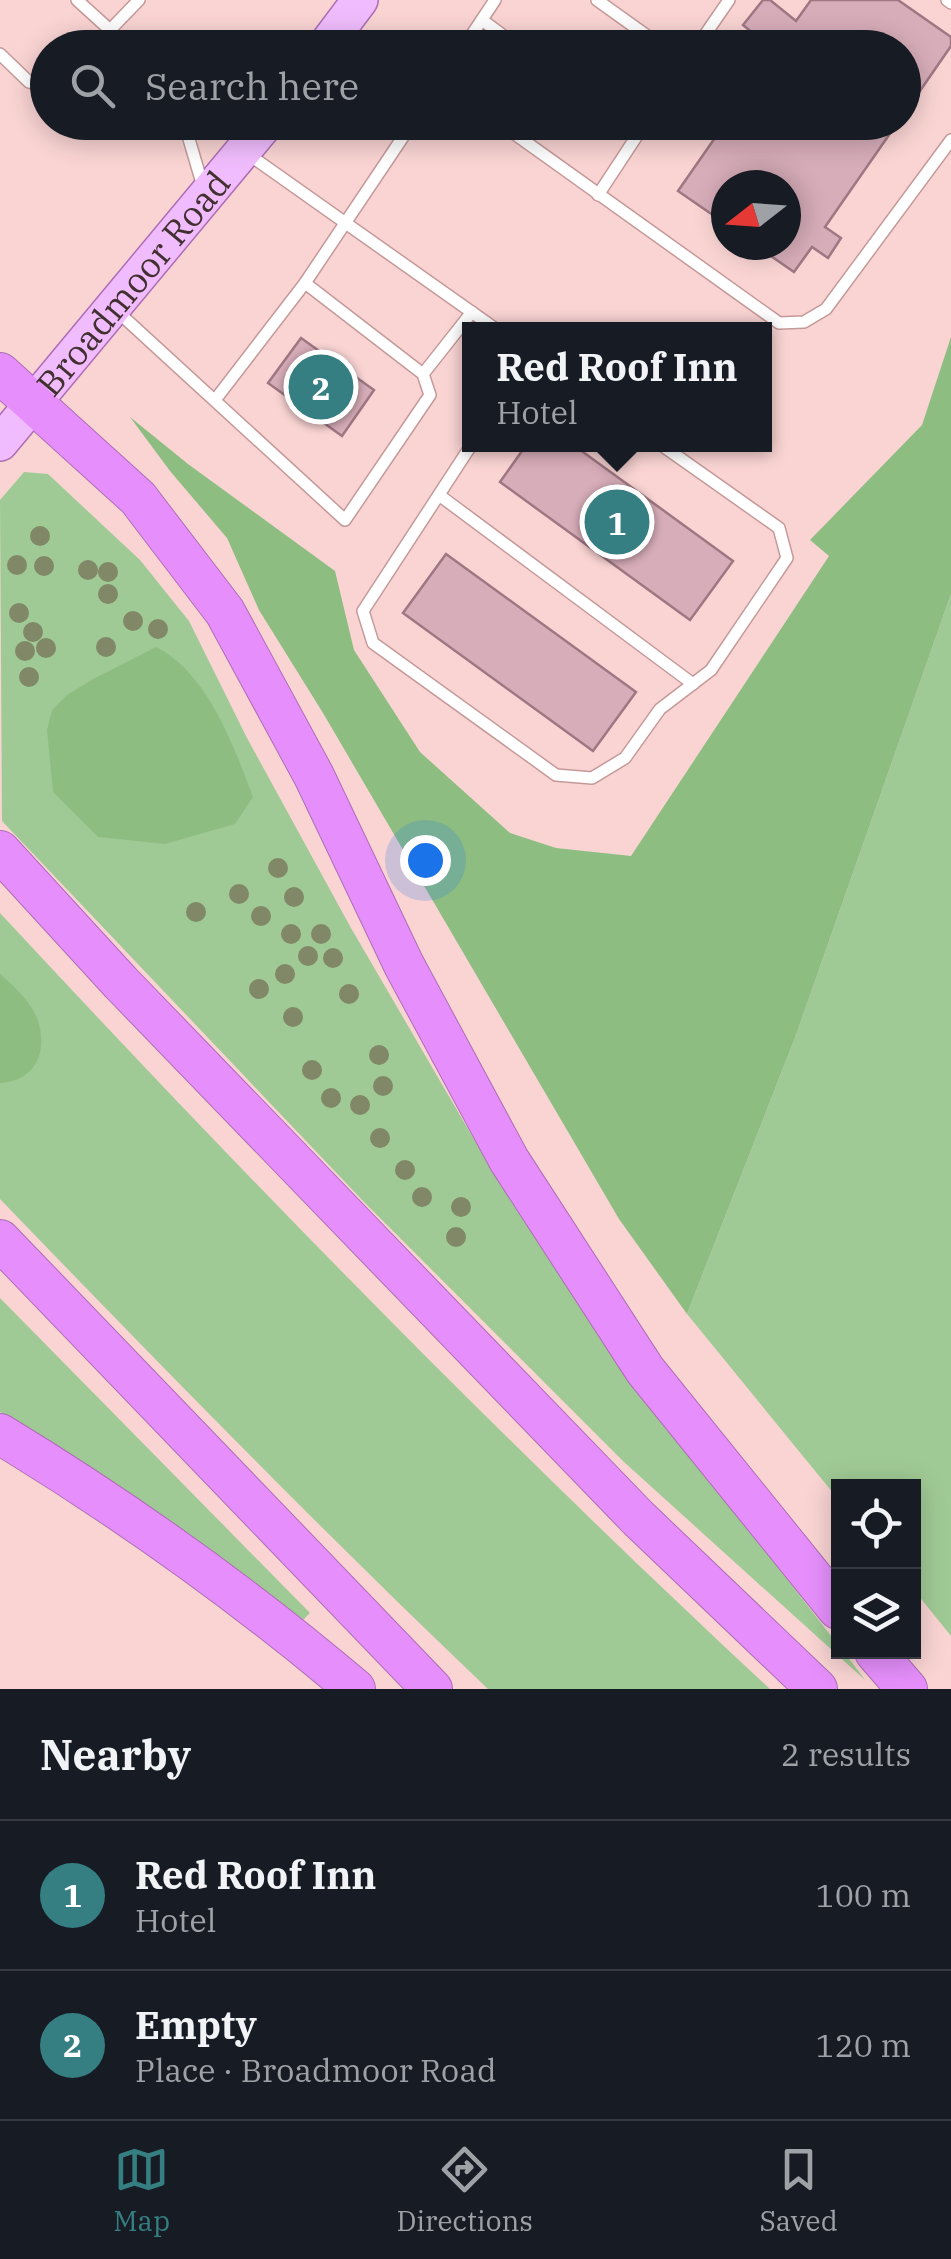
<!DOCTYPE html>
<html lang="en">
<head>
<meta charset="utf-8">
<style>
  :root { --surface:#171b24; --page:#242831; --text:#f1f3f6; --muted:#9ea1a6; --line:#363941; --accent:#357e81 }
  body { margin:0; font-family:"IBM Plex Serif",serif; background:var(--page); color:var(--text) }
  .controls { position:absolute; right:30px; bottom:30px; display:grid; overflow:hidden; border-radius:0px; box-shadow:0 5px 25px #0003 }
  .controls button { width:90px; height:90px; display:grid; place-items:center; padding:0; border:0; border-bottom:2px solid var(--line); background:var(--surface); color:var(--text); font:50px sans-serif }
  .compass { position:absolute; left:711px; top:170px; width:90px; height:90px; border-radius:50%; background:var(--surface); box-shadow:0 5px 25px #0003; rotate:253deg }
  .you { position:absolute; left:425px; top:860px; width:35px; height:35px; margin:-25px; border:8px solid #fff; border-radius:50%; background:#1a73e8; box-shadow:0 0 0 15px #1a73e833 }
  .badge { display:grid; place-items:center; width:65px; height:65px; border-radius:50%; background:var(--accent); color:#fff; font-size:32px; font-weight:700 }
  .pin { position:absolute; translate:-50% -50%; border:5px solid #fff; box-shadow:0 2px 10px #0006 }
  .popup { position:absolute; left:462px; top:322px; width:310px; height:130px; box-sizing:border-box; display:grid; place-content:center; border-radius:0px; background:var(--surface); filter:drop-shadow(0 2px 8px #0005); font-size:32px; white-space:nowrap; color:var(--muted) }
  .popup b { font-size:38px; color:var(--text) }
  .popup::after { content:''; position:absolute; left:50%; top:100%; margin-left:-20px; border:20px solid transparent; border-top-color:var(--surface) }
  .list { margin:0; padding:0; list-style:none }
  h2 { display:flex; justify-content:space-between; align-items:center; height:130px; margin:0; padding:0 40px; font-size:42px }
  h2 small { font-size:32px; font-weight:400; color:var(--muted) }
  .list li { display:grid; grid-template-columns:65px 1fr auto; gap:30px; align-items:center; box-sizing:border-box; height:150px; padding:0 40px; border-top:2px solid var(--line) }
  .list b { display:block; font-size:38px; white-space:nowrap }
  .list p { margin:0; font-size:32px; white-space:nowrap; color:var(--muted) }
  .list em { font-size:32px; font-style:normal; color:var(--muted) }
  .icon { flex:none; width:55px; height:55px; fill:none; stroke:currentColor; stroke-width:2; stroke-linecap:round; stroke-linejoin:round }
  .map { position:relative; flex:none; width:951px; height:1689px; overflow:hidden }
  .search { position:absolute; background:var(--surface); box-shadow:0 5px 25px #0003; left:30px; right:30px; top:30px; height:110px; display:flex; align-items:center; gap:25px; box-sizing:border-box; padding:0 35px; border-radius:55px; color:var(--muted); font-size:38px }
  .sheet { height:430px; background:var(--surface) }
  nav { display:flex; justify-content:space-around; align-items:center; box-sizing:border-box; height:140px; border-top:2px solid var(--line); background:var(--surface); font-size:28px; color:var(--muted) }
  nav a { display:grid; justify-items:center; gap:5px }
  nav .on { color:var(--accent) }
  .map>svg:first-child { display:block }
</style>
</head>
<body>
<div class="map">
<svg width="951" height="1689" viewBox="0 0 951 1689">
  <rect width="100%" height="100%" fill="#f9d4d3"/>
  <g fill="#a0ca95">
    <path d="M24 472 48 474 140 560 189 621 247 738 351 928 475 1141 546 1250 750 1531 838 1645V1652H844L865 1680 624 1462 365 1203 2 821 0 500Z"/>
    <path d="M951 594V1636L914 1590V1486H838V1499L687 1314 796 1035Z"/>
    <path d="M0 913C248 1180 503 1441 770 1689H488C321 1530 160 1365 0 1199Z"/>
    <path d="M0 1298 310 1613 302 1621 149 1507 0 1412Z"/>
  </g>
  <g fill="#8ebd82">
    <path d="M951 337V594L796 1035 687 1314 619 1219 323 713 259 610 227 538 170 471 130 417 188 464 335 571 354 650 420 752 510 833 556 848 631 856 829 556 810 540 922 425Z"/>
    <path d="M156 647C207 672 234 746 253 797L235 824 165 844 98 837 53 792 47 730 52 710 67 695 93 679Z"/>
    <path d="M0 974C13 985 31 1002 37 1018 49 1050 36 1081 0 1083Z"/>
  </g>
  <g fill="#d7adb9" stroke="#9f7783" stroke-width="2.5">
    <path d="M763 0H770L796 21 811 0H898L951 37V46L904 114V48H771L743 25Z"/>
    <path d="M726 122H898L825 227 841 238 828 258 812 247 794 272 755 245H786V185H726V224L678 191Z"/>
    <path d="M301 338 374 390 342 436 268 383Z"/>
    <path d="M527 444H572L733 561 690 620 500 482Z"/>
    <path d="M446 554 636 692 593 751 403 613Z"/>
  </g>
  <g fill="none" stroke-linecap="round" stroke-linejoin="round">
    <g stroke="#c59999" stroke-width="14">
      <g id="lane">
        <path d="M77 0 110 30 139 0"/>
        <path d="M597 0 664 48"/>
        <path d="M947 0 951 3"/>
        <path d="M482 20 520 48"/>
        <path d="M91 48 110 30 129 48"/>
        <path d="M463 48 495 0"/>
        <path d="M696 48 729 0"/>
        <path d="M0 54 29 82 48 87"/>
        <path d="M184 122 204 190"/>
        <path d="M498 122 779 323 804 322 826 309 951 140"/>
        <path d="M624 122 639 133"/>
        <path d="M248 154 497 330"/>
        <path d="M598 195 646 122"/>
        <path d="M118 312 345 520 430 395 423 374 305 283 413 122"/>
        <path d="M423 374 472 312"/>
        <path d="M215 400 305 283"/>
        <path d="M472 444 363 611 373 643 556 775 592 778 625 758 660 709 711 670 787 558 779 528 660 444"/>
        <path d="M439 495 693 684"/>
      </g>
    </g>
    <g stroke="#ad6eb5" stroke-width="38">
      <g id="primary">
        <path d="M324 48 360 0"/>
        <path id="s1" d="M0 443 267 122"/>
      </g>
    </g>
    <g stroke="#ad6eb5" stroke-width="42">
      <g id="highway">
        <path d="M0 373 138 498 225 612 314 776 404 965 509 1160 645 1370 838 1609"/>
        <path d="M0 851 121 983 638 1518 817 1689"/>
        <path d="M0 1240 432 1689"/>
        <path d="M0 1434C125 1510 244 1595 355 1689"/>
        <path d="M875 1652 907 1689"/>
      </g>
    </g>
    <use href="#lane" stroke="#fff" stroke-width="11"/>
    <use href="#primary" stroke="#f0bcfd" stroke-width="35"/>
    <use href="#highway" stroke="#e68ffc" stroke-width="40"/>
  </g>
  <g fill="#808867">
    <circle cx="40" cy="536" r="10"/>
    <circle cx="17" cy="565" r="10"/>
    <circle cx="44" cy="566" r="10"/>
    <circle cx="88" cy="570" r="10"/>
    <circle cx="108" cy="572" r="10"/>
    <circle cx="108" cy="594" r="10"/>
    <circle cx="19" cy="613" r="10"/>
    <circle cx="133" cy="621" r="10"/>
    <circle cx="158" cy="629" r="10"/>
    <circle cx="33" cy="632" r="10"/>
    <circle cx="106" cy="647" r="10"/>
    <circle cx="46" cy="648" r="10"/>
    <circle cx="25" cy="651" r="10"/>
    <circle cx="29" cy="677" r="10"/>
    <circle cx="278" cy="868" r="10"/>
    <circle cx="239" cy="894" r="10"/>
    <circle cx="294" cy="897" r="10"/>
    <circle cx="196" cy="912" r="10"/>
    <circle cx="261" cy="916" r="10"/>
    <circle cx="291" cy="934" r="10"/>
    <circle cx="321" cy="934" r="10"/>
    <circle cx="308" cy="956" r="10"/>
    <circle cx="333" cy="958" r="10"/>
    <circle cx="285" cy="974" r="10"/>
    <circle cx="259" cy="989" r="10"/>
    <circle cx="349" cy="994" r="10"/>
    <circle cx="293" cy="1017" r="10"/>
    <circle cx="379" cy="1055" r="10"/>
    <circle cx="312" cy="1070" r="10"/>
    <circle cx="383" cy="1086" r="10"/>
    <circle cx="331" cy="1098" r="10"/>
    <circle cx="360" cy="1105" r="10"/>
    <circle cx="380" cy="1138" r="10"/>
    <circle cx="405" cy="1170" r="10"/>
    <circle cx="422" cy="1197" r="10"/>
    <circle cx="461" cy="1207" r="10"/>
    <circle cx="456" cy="1237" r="10"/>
  </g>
  <g text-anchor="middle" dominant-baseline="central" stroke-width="9" stroke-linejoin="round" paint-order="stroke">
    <g font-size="35" fill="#423030" stroke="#fff">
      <text stroke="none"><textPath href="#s1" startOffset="208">Broadmoor Road</textPath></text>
    </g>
  </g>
</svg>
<div class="controls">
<button><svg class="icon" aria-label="locate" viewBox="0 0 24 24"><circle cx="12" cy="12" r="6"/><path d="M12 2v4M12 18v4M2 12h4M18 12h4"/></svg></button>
<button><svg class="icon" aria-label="layers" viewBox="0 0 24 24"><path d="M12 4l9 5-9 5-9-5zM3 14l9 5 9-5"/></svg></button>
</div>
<svg class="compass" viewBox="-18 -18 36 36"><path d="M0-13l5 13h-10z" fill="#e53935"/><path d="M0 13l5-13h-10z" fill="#9ea1a6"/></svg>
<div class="you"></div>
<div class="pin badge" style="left:617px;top:522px">1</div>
<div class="popup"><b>Red Roof Inn</b>Hotel</div>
<div class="pin badge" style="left:321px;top:387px">2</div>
<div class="search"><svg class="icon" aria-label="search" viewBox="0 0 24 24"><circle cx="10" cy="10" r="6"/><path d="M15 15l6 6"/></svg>Search here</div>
</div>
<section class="sheet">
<h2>Nearby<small>2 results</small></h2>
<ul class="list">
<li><span class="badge">1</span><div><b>Red Roof Inn</b><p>Hotel</p></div><em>100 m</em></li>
<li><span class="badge">2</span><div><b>Empty</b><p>Place · Broadmoor Road</p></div><em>120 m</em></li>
</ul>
</section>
<nav>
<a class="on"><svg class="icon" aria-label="map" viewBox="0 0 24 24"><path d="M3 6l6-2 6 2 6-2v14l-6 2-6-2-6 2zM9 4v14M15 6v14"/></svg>Map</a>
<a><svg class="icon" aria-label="directions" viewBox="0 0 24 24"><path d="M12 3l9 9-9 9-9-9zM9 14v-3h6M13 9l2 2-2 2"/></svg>Directions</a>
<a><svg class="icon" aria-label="saved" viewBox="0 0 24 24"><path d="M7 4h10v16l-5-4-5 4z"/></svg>Saved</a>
</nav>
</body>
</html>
